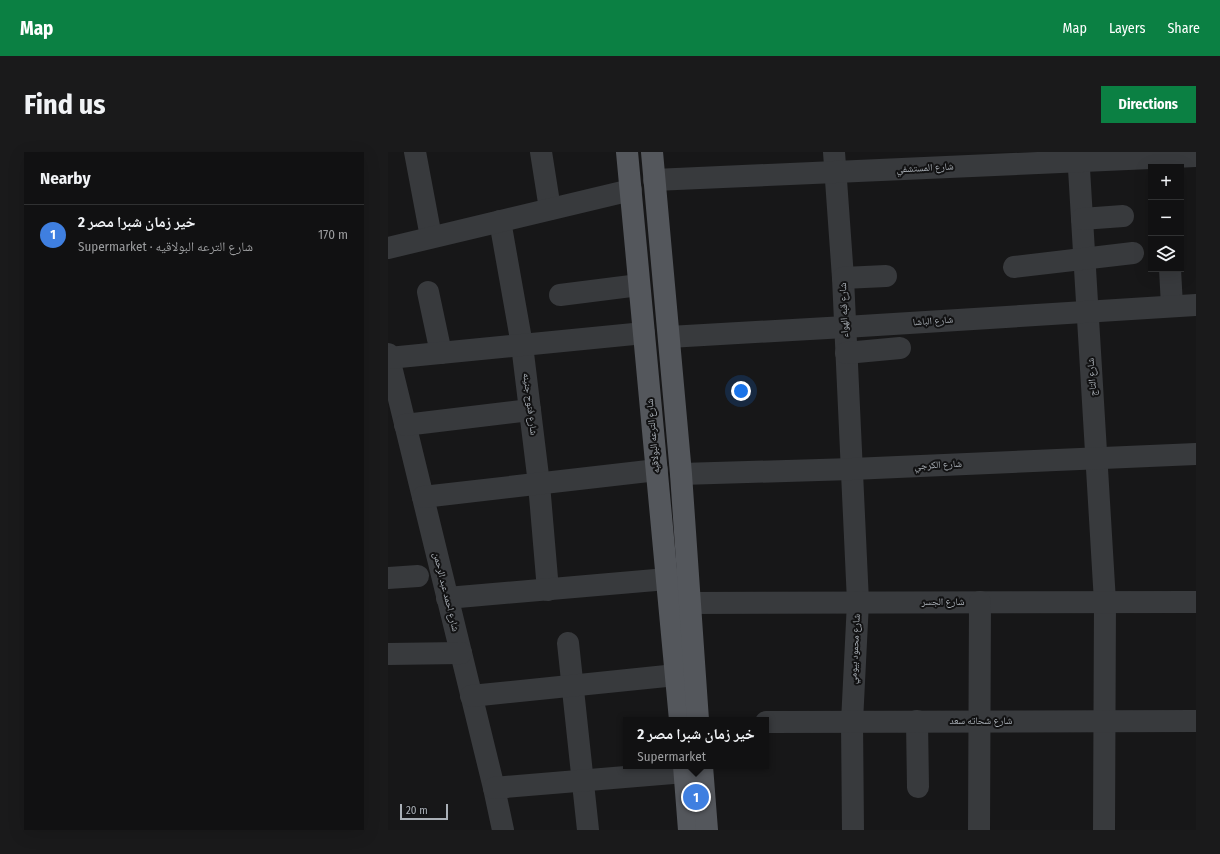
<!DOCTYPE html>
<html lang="en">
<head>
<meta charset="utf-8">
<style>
  :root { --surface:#111112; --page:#1a1a1b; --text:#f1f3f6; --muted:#9c9d9f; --line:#303132; --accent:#0b8043 }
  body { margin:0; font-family:"Fira Sans Condensed","Noto Naskh Arabic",sans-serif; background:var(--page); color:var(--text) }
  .controls { position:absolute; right:12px; top:12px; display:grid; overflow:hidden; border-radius:0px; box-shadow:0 4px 16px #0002 }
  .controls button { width:36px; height:36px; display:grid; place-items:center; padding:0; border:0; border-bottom:1px solid var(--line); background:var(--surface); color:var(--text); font:20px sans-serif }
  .scale { position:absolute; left:12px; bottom:10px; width:48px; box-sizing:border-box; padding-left:4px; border:2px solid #aab0b7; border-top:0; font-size:11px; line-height:14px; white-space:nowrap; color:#aab0b7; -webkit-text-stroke:3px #121213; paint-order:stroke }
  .you { position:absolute; left:353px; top:239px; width:14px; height:14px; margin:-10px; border:3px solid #fff; border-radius:50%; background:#1a73e8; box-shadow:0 0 0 6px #1a73e833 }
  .badge { display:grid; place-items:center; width:26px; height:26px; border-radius:50%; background:var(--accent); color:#fff; font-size:13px; font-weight:700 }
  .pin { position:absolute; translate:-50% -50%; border:2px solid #fff; box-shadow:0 1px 4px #0006 }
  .popup { position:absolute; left:235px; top:565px; width:146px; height:52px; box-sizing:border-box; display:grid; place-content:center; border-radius:0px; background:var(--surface); filter:drop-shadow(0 1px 3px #0005); font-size:13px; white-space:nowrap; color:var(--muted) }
  .popup b { font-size:15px; color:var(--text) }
  .popup::after { content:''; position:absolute; left:50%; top:100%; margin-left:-8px; border:8px solid transparent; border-top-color:var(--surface) }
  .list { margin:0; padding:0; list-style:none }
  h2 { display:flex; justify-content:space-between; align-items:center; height:52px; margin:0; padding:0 16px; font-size:17px }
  h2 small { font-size:13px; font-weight:400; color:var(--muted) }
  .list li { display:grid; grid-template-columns:26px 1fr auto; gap:12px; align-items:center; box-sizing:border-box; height:60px; padding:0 16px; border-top:1px solid var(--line) }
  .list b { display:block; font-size:15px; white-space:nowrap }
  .list p { margin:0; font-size:13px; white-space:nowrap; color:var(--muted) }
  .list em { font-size:13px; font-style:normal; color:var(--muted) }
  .icon { flex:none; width:22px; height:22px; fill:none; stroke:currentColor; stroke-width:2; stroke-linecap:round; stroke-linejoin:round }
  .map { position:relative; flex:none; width:808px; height:678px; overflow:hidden; border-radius:0px }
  header { display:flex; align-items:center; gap:24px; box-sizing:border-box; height:56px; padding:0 20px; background:var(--accent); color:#fff }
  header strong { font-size:19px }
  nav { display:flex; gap:22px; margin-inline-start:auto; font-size:14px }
  .intro { display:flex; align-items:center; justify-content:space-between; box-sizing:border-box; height:96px; padding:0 24px }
  h1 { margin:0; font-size:28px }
  .button { padding:10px 18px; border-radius:0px; background:var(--accent); color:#fff; font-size:14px; font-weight:700 }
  main { display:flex; gap:24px; padding:0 24px }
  aside { flex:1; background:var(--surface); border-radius:0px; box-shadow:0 4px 16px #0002 }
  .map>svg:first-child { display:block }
</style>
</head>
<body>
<header>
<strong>Map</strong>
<nav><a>Map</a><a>Layers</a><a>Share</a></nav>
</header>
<div class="intro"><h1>Find us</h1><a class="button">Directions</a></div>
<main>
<aside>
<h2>Nearby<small></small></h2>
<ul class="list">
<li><span class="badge" style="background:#3f7fe0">1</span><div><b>خير زمان شبرا مصر 2</b><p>Supermarket · شارع الترعه البولاقيه</p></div><em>170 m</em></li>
</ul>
</aside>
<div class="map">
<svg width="808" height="678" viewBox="0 0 808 678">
  <rect width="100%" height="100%" fill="#171718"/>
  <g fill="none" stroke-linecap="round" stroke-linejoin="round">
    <g stroke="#383a3d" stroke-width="22">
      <path d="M27 0 43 85"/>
      <path d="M153 0 162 57"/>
      <path d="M446 0 455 126 470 450 464 570 465 678"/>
      <path d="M690 0 717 450 716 678"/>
      <path d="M266 28 808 4"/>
      <path d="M694 67 735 64"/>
      <path d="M112 69 134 193 151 332 160 438"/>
      <path d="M0 96 243 38"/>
      <path d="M626 115 745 101"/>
      <path d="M782 117 784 154"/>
      <path d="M455 126 498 124"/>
      <path d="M40 140 53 201"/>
      <path d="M172 143 251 133"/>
      <path d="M281 185 457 175 808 153"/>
      <path d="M458 201 512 196"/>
      <path d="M0 202 106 636 115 678"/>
      <path d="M1 206 256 181"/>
      <path d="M17 273 142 258"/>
      <path d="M293 322 464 317 808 302"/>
      <path d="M35 345 269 318"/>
      <path d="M0 426 30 424"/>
      <path d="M59 446 279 427"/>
      <path d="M301 451 808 450"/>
      <path d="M180 491 200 678"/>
      <path d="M0 502 73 501"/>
      <path d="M83 544 288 523"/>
      <path d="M529 569 530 635"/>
      <path d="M378 570 808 569"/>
      <path d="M106 636 297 620"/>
      <path d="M591 678 592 450"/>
    </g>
    <g stroke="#54575c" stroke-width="22">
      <path d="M239 0 292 568"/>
      <path d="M264 0 293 322 310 568"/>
      <path d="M296 614 301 678"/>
      <path d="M314 614 319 678"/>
    </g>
  </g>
  <g text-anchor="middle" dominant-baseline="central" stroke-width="4" stroke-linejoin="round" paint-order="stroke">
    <g font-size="10" fill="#aab0b7" stroke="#121213">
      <text transform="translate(537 16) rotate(-3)">شارع المستشفي</text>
      <text transform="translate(456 158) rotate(-92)">شارع قبه الهواء</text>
      <text transform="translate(545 169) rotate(-4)">شارع الباشا</text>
      <text transform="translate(704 225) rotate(-94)">شارع التاج</text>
      <text transform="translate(142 252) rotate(83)">شارع فتوح جنينه</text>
      <text transform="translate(265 284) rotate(-95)">شارع الترعه البولاقيه</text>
      <text transform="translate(550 313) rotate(-3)">شارع الكرجي</text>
      <text transform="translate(58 440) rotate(76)">شارع احمد عبد الرحمن</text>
      <text x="555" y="450">شارع الجسر</text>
      <text transform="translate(467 497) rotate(-87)">شارع محمود بيومي</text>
      <text x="593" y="569">شارع شحاته سعد</text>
    </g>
  </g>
</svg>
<div class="controls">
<button>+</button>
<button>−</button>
<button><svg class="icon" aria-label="layers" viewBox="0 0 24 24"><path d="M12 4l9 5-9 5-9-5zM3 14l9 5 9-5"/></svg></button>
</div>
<div class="scale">20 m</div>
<div class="you"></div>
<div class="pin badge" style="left:308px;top:645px;background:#3f7fe0">1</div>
<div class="popup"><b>خير زمان شبرا مصر 2</b>Supermarket</div>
</div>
</main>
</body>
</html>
